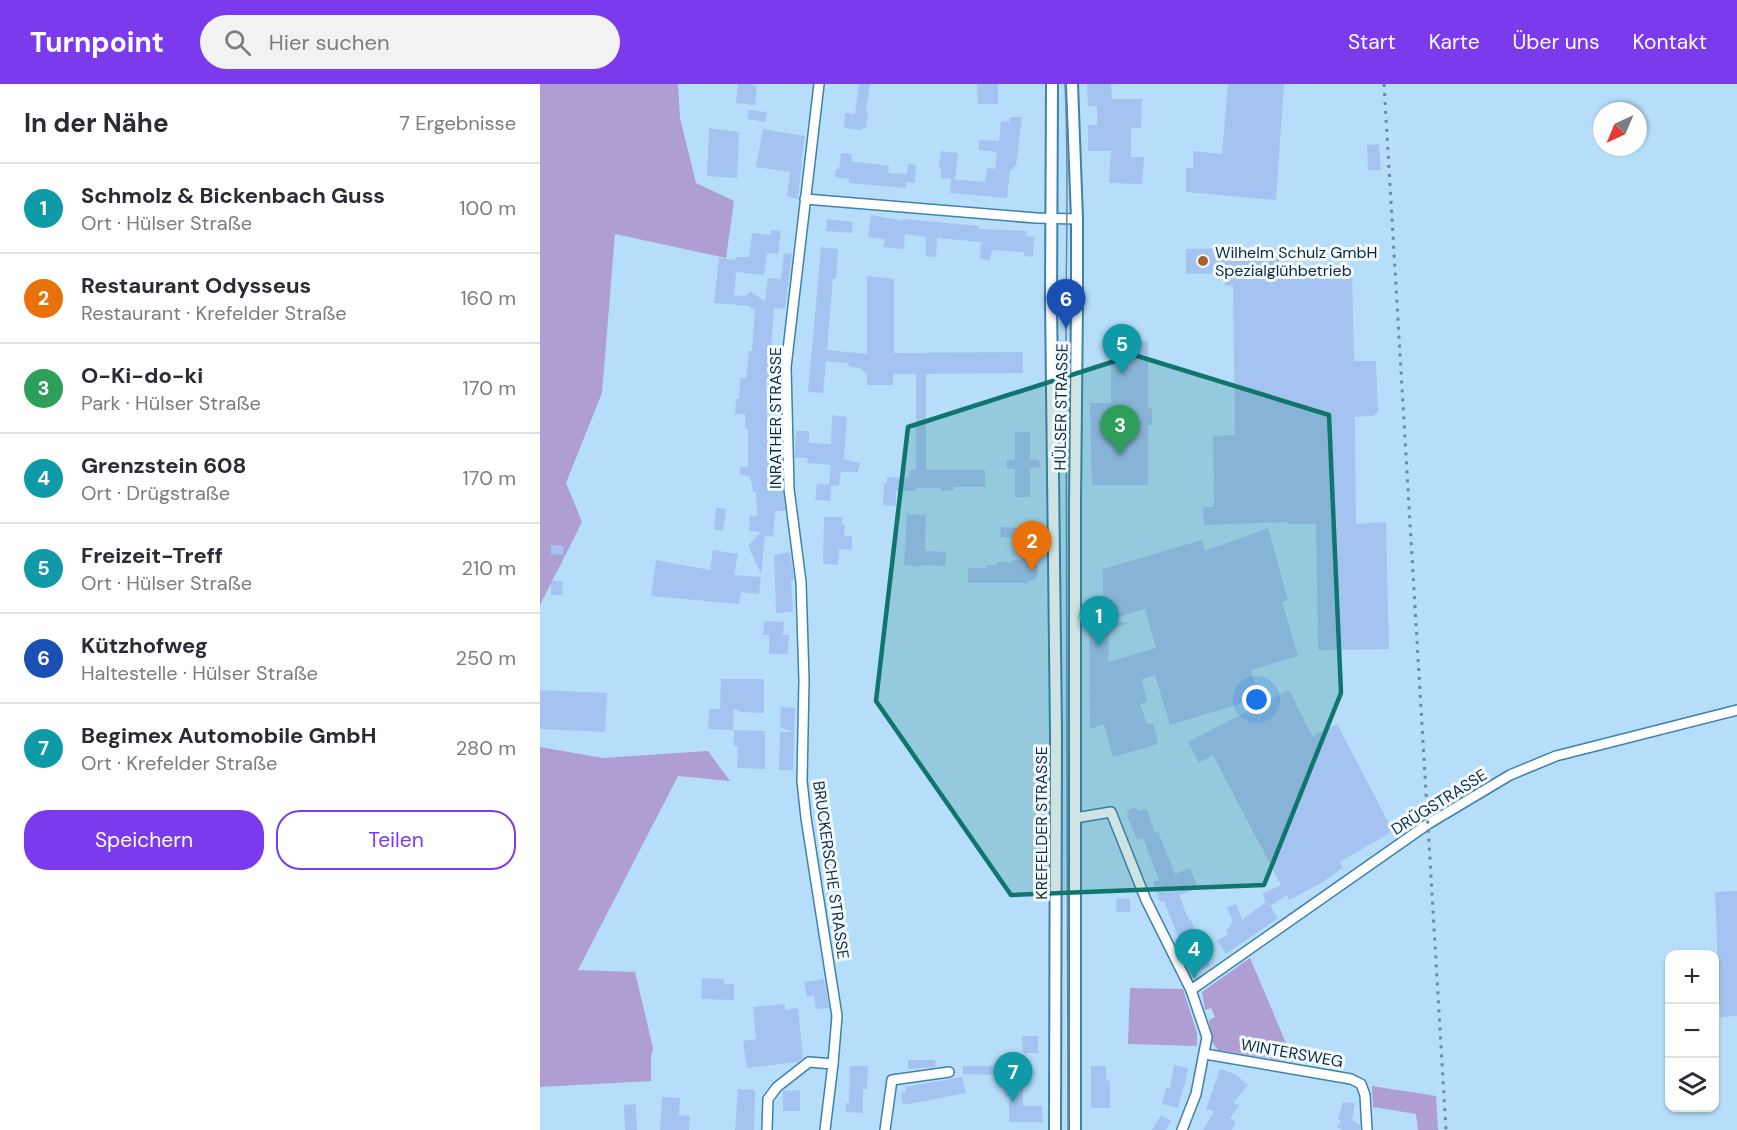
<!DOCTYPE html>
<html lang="de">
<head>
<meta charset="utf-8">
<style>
  :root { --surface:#fff; --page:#f2f2f3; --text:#2b2b33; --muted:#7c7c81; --line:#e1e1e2; --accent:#7c3aed }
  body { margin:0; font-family:"DM Sans",sans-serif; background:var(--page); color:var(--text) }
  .controls { position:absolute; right:18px; bottom:18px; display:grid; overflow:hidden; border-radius:12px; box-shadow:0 2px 4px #0004 }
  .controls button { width:54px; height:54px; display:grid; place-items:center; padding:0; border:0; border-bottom:2px solid var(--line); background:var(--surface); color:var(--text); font:30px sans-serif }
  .compass { position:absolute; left:1053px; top:18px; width:54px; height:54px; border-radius:50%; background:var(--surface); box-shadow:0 2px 4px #0004; rotate:224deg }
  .you { position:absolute; left:717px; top:616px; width:21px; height:21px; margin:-15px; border:4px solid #fff; border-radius:50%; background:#1a73e8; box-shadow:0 0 0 9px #1a73e833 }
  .badge { display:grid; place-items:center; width:39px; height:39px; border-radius:50%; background:var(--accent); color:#fff; font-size:20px; font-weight:700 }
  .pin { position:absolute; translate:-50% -50px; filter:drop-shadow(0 2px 3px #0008) }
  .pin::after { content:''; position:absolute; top:32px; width:21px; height:18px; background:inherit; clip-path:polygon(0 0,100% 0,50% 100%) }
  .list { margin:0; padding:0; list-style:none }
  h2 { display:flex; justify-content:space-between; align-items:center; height:78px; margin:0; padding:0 24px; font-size:26px }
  h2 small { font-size:20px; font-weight:400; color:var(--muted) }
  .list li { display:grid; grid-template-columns:39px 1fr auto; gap:18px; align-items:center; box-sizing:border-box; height:90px; padding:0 24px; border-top:2px solid var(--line) }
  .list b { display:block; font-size:22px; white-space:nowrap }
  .list p { margin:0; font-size:20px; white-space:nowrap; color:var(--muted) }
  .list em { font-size:20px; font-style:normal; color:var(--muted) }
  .actions { display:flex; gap:12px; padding:18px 24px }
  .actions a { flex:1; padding:14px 0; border:2px solid var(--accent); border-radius:24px; text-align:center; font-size:21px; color:var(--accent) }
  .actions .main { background:var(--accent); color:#fff }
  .icon { flex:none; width:33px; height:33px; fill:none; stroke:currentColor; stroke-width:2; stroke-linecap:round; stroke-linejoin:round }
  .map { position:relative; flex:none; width:1197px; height:1046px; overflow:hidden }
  header { display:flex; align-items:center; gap:36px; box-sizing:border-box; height:84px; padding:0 30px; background:var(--accent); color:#fff }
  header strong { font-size:28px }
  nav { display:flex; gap:33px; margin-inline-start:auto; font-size:21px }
  .search { width:420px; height:54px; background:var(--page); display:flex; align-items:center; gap:15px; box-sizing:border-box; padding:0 21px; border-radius:33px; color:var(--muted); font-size:22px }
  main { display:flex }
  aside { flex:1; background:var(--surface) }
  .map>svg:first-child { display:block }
</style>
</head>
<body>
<header>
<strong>Turnpoint</strong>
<div class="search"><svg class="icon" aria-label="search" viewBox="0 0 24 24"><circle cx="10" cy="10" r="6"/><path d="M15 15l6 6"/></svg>Hier suchen</div>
<nav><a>Start</a><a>Karte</a><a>Über uns</a><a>Kontakt</a></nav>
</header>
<main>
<aside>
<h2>In der Nähe<small>7 Ergebnisse</small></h2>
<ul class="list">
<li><span class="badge" style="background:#0f9aa8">1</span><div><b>Schmolz &amp; Bickenbach Guss</b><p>Ort · Hülser Straße</p></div><em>100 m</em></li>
<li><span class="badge" style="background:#e8710a">2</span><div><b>Restaurant Odysseus</b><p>Restaurant · Krefelder Straße</p></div><em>160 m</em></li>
<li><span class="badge" style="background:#2e9e5b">3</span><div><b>O-Ki-do-ki</b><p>Park · Hülser Straße</p></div><em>170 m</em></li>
<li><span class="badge" style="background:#0f9aa8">4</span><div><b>Grenzstein 608</b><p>Ort · Drügstraße</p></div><em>170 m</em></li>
<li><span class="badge" style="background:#0f9aa8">5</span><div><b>Freizeit-Treff</b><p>Ort · Hülser Straße</p></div><em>210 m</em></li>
<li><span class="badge" style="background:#1a4fb4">6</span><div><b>Kützhofweg</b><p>Haltestelle · Hülser Straße</p></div><em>250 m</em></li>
<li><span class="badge" style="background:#0f9aa8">7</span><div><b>Begimex Automobile GmbH</b><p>Ort · Krefelder Straße</p></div><em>280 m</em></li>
</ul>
<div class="actions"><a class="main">Speichern</a><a>Teilen</a></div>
</aside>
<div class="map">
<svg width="1197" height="1046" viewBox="0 0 1197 1046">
  <rect width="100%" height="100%" fill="#b6defa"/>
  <g fill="#ae9ed2">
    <path d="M0 0H138L140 34 156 99 194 117 186 174 75 150 62 309 26 399 42 438 0 521Z"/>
    <path d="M0 663 63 674 168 667 190 697 138 692 38 886 95 888 113 964 111 974V997L0 1003Z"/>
    <path d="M710 874 754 978 678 966 672 958 669 936 675 933 671 924 665 926 662 908Z"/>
    <path d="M590 904 643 905 657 949V962L588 960Z"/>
    <path d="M832 1002 896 1012 898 1046H878L876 1030 833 1023Z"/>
  </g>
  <g fill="#a5c3f0" fill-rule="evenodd">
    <path d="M198 0H208L217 2 215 21 196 19Z"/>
    <path d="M319 0H330L326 27H328L326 44H322V46L304 44 305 29 315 30Z"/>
    <path d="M437 0H458V20H438Z"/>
    <path d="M547 0H571L572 15H602L601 44H591V73H604L602 100 569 99 571 67H548V41H557V22H548Z"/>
    <path d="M688 0H744L736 116 646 108V84H653V67L682 70Z"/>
    <path d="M209 26 227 28 225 38 207 35Z"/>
    <path d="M470 33H482L476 82H474L473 86H470L467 114 410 109 411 95 445 98 447 84 455 85 457 68 439 66V56L459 57 461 37 469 38Z"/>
    <path d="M169 44 199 48 197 94 167 92Z"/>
    <path d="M223 45 265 52 261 76H262L258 115 247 112 250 88 216 83Z"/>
    <path d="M839 60 841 86H828L827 61Z"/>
    <path d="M401 67 418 69 415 95 401 94V85L399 84Z"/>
    <path d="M301 69 312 70 311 77 349 82 348 89 367 90 368 80 376 81 375 99 366 98V104L309 99V95L295 93 296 85H299Z"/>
    <path d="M331 131 363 137V135L439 142V145L487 147 486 152 494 153 493 173 484 172V168L452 166 450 176 440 175 441 158 397 154 396 173 386 172V153L365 150 364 165 343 163 345 155 328 153Z"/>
    <path d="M287 135 313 138 312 149 286 147Z"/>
    <path d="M231 146 241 147 238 170 227 169 224 191 196 188 194 211 205 212 211 208 225 217 228 194 241 195 244 169 252 170 245 225 234 224 229 296H226L228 354H231V376H233L235 396H242L245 427H235L233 453 225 452 221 490 208 462 221 448 209 447 210 431 217 432 216 408H213L210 392 200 391V383H208V345H205V330H195L196 315H199L200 294H206L209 267H212L215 225 210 224V222L174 219 179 174 196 176V173H209L212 149 231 151Z"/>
    <path d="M281 163 298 165 296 195 293 194 287 266 327 270V192L354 195V269L483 268V289L386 290V386H445V403H414V406L401 407V404H376V407H356V422L343 421 344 399H347V393L369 394V387L376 386V290H353V301H327V290L320 284 310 283 307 279 286 277 283 309 268 308Z"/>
    <path d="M739 164V188H812L814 277H836L838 328 833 332 815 333 816 440 846 438 849 565 778 566 776 440H748V438L664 441 663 423H674L673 352 695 351 693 202 685 201V189L646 190V165Z"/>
    <path d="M571 257H608V324H612V341H608V401H552L550 319H571Z"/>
    <path d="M292 331 307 333 304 375 320 379 318 388H301L299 402 289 401 291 381 267 379 268 374H255L256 347H269V359L291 360Z"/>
    <path d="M475 348H490V376H499L500 383 490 384V413H475V385H467V376H475Z"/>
    <path d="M277 400 291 401 290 417 275 416Z"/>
    <path d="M176 424 186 425 183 446H174Z"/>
    <path d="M367 430 386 431 385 467 406 468 405 482 381 481 380 483 364 481Z"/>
    <path d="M284 433H302V441H305L304 452H312V466L299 465 298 481 283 480Z"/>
    <path d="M461 443 496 445 495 455 460 453Z"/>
    <path d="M728 444 748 516 742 518 758 572 711 586 719 614 630 641 615 591 602 595 607 618 600 620 607 640 613 639 618 660 573 673 564 640 550 645 549 537H563V485L662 456 665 467ZM605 525 616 564 568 578 569 546 588 539 576 538 575 534Z"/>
    <path d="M11 461 24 462 23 471 11 470Z"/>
    <path d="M173 466 198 470 194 491 221 493 219 510 201 508 199 520 111 512 116 476 170 486Z"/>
    <path d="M486 467 488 478H494L497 480V494L494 496 488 497 489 499H428V484H446V481H457V478H473L472 476H481Z"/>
    <path d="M250 468 254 496H251L253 528 236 529 234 471Z"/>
    <path d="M11 497H23L22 511H11Z"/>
    <path d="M224 537 244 538 243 551H249L248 570H229V551H223Z"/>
    <path d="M181 595H224V629L201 628 194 625 193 646 168 645 169 625H180Z"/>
    <path d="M0 606 67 609 65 648 0 645Z"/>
    <path d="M749 606 772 652 797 640 853 747 800 778 803 784 781 799 749 816 747 811 730 822 738 834 686 870 677 857 688 850 686 846 691 843 689 841 693 838 687 824 696 820 702 836 726 818 722 810 741 801 673 671 659 679 648 658Z"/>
    <path d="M241 623 255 624 253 686H239L240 648H254L240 643Z"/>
    <path d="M194 646 225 647V685L197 684 198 662H194Z"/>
    <path d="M596 723 598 727 607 725 615 749 618 748 635 790 650 784 658 804 639 811 649 836H651L655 846 653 847 663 873 666 872 670 882 654 889 649 878H648L624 817 620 818 613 798 619 796 603 754 597 756 587 731H589L587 726Z"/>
    <path d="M1197 807V932L1180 933 1175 808Z"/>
    <path d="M577 814 590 815V828H576Z"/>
    <path d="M162 894 184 895V900H194V916L161 915Z"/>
    <path d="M284 895 289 924 276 925 274 911 267 913 264 898Z"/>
    <path d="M245 920V926L258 924 263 974 258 978 207 984 203 957 216 955 213 923Z"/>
    <path d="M482 952H498V969H483Z"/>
    <path d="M368 976H395L396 983 368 985Z"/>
    <path d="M634 981 648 984 645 1001H644L638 1024 622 1020 626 1004H630Z"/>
    <path d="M310 982H328L327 1005H323V1029L306 1028V1019H309Z"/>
    <path d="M423 982H462L461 991 423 990Z"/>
    <path d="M551 982H566V997L570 996V1024H551Z"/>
    <path d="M680 985 695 990 708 1001 694 1018 699 1022 690 1034 696 1038 692 1046H663L674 1027 666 1025Z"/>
    <path d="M464 992 483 993V1022H502L503 1038H469V1013H464Z"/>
    <path d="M422 993 426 1009 363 1021 361 1009 366 1008 365 1003Z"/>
    <path d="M198 1005 215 1006 214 1046H195Z"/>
    <path d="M260 1006V1027H243V1007Z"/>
    <path d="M122 1013 140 1014 139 1031 150 1032 149 1046H120Z"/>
    <path d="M803 1018 815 1019 812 1036 820 1041V1046H802L797 1043 801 1037 798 1035Z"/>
    <path d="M96 1020 97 1046H85L84 1021Z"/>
    <path d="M621 1031 631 1037 626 1046H612Z"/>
  </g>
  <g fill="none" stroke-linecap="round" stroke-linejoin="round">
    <g stroke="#3d82ad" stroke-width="12">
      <g id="minor">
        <path d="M279 0 246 283 249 405 261 498 264 596 262 697 266 734 297 932 293 980 285 1046"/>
        <path d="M265 115 496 134 537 135"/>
        <path d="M535 734 571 728 606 816 651 906 667 953 656 1010 642 1046"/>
        <path d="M651 906 888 740 970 691 1016 672 1197 626"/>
        <path d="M665 970 811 995 821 1000 825 1011 827 1046"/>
        <path d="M227 1046 228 1015 237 1003 269 978 293 980"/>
        <path d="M345 1046 352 996 409 988"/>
      </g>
    </g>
    <g stroke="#3d82ad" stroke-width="14">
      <g id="tertiary">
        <path d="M512 0 511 216 516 650 515 1046"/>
        <path d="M532 0 537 135V217L535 420V1046"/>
      </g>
    </g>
    <use href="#minor" stroke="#fff" stroke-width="9"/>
    <use href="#tertiary" stroke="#fff" stroke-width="10"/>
    <path stroke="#678aa1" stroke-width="1.5" d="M525 0C529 82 526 163 526 245L528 1046"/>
    <path stroke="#678aa1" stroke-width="3" stroke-dasharray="3 6" stroke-linecap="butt" d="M844 0 906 1046"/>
  </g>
  <path fill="#0f766e" fill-opacity="0.2" stroke="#0f766e" stroke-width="4.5" stroke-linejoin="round" d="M594 271 789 331 801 609 724 801 471 811 336 617 368 343Z"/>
  <circle fill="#a4642c" stroke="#f3faff" stroke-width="2" cx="663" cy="177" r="6"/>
  <g text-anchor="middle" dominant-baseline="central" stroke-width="6" stroke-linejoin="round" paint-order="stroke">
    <g font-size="16" fill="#0d2a3c" stroke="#f3faff" text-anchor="start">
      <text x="675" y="168">Wilhelm Schulz GmbH<tspan x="675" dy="18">Spezialglühbetrieb</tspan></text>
    </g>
    <g font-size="16" fill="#0d2a3c" stroke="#f3faff">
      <text transform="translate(521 323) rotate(-89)">HÜLSER STRASSE</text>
      <text transform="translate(235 334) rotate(-90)">INRATHER STRASSE</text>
      <text transform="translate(899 718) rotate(-32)">DRÜGSTRASSE</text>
      <text transform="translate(501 739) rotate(-90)">KREFELDER STRASSE</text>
      <text transform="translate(291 786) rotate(82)">BRUCKERSCHE STRASSE</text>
      <text transform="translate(752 969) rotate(10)">WINTERSWEG</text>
    </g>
  </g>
</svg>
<div class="controls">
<button>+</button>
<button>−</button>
<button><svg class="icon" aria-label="layers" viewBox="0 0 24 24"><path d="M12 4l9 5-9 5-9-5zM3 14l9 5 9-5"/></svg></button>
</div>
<svg class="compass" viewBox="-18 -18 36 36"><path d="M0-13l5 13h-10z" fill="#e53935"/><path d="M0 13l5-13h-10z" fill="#7c7c81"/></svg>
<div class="you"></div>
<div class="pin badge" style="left:559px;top:562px;background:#0f9aa8">1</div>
<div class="pin badge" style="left:492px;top:487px;background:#e8710a">2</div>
<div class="pin badge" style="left:580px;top:371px;background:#2e9e5b">3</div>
<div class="pin badge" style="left:654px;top:895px;background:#0f9aa8">4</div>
<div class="pin badge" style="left:582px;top:290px;background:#0f9aa8">5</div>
<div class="pin badge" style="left:526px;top:245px;background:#1a4fb4">6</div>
<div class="pin badge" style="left:473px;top:1018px;background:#0f9aa8">7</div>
</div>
</main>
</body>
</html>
